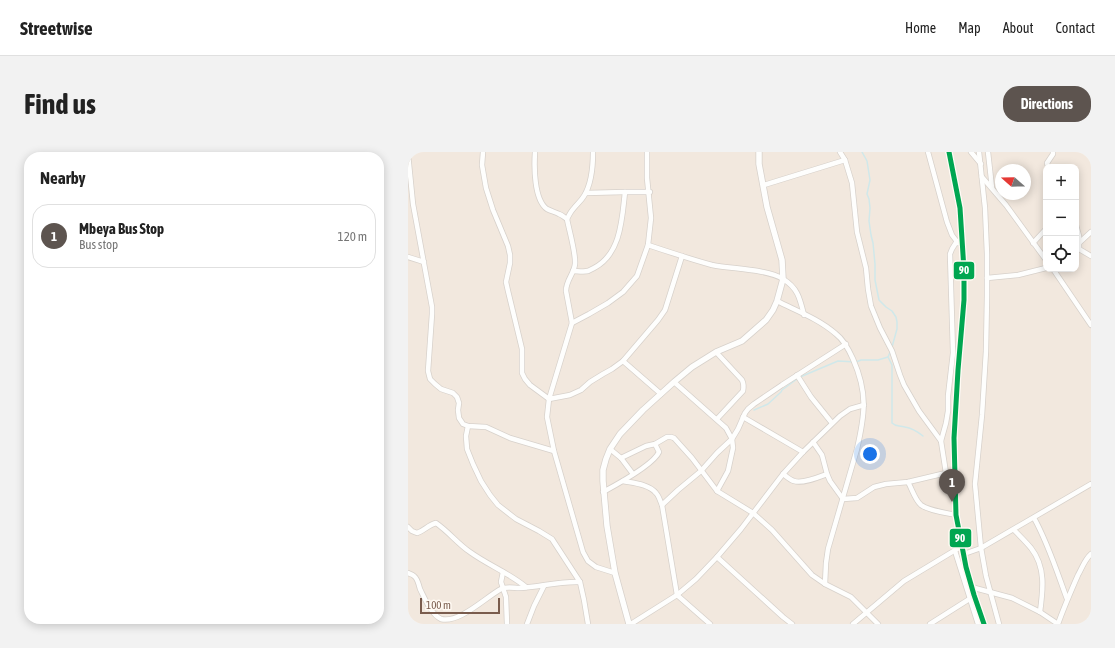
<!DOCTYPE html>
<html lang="en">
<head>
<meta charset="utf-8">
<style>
  :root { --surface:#fff; --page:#f2f2f2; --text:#222; --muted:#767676; --line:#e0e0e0; --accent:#5d544f }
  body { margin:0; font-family:"Asap Condensed",sans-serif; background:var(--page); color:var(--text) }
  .controls { position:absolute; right:12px; top:12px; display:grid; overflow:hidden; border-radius:8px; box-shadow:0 2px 10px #0003 }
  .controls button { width:36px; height:36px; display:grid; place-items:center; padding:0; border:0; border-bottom:1px solid var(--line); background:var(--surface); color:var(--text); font:20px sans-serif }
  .compass { position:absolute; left:587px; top:12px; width:36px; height:36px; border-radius:50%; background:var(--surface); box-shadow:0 2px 10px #0003; rotate:290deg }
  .scale { position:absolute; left:12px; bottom:10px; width:80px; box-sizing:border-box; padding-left:4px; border:2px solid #7a5c4d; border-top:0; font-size:11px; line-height:14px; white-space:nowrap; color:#7a5c4d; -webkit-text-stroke:3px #fffaf3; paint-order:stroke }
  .you { position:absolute; left:462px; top:302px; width:14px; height:14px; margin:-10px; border:3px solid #fff; border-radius:50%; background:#1a73e8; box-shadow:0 0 0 6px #1a73e833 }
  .badge { display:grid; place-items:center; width:26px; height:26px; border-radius:50%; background:var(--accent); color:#fff; font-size:13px; font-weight:700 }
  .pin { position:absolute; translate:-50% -33px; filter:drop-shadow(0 1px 2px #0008) }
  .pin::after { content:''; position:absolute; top:21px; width:14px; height:12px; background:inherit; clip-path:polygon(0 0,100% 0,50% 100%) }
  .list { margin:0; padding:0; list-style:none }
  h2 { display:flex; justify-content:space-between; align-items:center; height:52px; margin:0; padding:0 16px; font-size:17px }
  h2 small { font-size:13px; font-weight:400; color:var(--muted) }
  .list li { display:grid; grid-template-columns:26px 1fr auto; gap:12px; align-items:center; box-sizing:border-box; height:64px; margin:0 8px 8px; padding:0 8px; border:1px solid var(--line); border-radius:16px }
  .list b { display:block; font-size:15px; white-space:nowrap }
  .list p { margin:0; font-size:13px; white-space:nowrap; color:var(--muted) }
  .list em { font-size:13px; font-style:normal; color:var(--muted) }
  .icon { flex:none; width:22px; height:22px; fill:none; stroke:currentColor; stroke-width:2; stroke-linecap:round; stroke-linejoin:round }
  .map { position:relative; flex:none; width:683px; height:472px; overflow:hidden; border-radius:16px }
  header { display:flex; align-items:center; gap:24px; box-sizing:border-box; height:56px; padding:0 20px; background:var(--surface); border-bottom:1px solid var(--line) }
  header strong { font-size:19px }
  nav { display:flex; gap:22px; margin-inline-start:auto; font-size:14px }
  .intro { display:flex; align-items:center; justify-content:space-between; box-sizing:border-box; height:96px; padding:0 24px }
  h1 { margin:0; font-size:28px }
  .button { padding:10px 18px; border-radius:16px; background:var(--accent); color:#fff; font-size:14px; font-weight:700 }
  main { display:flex; gap:24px; padding:0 24px }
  aside { flex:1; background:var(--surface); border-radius:16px; box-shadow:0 2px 10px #0003 }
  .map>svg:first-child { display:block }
</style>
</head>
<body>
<header>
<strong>Streetwise</strong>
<nav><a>Home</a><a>Map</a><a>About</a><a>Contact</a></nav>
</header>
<div class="intro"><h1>Find us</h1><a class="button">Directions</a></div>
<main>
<aside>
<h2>Nearby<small></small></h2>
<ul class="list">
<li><span class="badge">1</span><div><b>Mbeya Bus Stop</b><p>Bus stop</p></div><em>120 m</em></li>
</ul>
</aside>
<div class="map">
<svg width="683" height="472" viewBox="0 0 683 472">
  <rect width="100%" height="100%" fill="#f9f5f0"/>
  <path fill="#f2e8de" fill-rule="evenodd" d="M0 0H683V472H0ZM638 15H668V117H638ZM593 18H617V42H593Z"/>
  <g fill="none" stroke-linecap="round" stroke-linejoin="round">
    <g stroke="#d0e8ea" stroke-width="1.5">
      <path d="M454 0 459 9 462 28 459 42 461 47 462 56 461 69 463 83 465 91 467 112V128L471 148 478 155 484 159 488 165 489 170V177L484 195"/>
      <path d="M483 198 480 205 484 213V271C488 275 491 273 497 275 504 276 510 280 515 284"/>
      <path d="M392 225 430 209 448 210 453 208H470L480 205"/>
      <path d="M346 258 360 252 373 240 374 238 389 227"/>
    </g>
    <g stroke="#d7d1cb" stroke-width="6">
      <g id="minor">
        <path d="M75 0 74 13 78 36 85 58 100 94 102 103V111L98 130 100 139 114 197V221L117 227 122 233 141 247 162 243 173 238 182 230 195 222 204 217 215 209 250 168 257 158 274 104"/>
        <path d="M127 0C126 15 126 48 139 57 143 59 147 60 151 62 154 63 156 65 159 67 161 78 168 101 167 112 166 122 158 128 158 139L164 171 141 247 139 265 146 299 175 400 180 409 188 415 207 421"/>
        <path d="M432 0 437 8 444 31 449 80 458 116 460 137 463 154 472 176 484 199 492 223 496 233 511 259 533 289 538 321"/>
        <path d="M520 0 539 70 544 83 550 91"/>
        <path d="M563 0 573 12"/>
        <path d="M571 0 577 56 579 102V144L578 199 574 263 567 332 573 396 578 424 591 472"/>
        <path d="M580 0 584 36"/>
        <path d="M0 2 5 52 24 155V162L20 219 22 227 27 232 33 237 45 241 49 245 51 251 50 258 51 266 55 272 60 274 78 275 102 286 146 299"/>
        <path d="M640 15 639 11 645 2V0"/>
        <path d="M574 25 598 53 638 108"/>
        <path d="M356 33 437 8"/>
        <path d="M178 41 217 40H242"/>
        <path d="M159 67C161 63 163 59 166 56 169 52 173 49 176 44 184 31 185 14 185 0"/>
        <path d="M668 73 671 84V97L683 104"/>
        <path d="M625 91 638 77"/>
        <path d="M671 91 683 80"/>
        <path d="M240 93C261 100 282 107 304 113 324 117 359 117 375 127 390 136 392 147 396 163"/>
        <path d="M0 105 16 110"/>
        <path d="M645 117 683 173"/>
        <path d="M165 119C169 119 176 120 180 119 182 118 184 117 186 116 213 102 214 67 217 40"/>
        <path d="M579 126 610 123 638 116"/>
        <path d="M369 149C389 159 411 167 428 182 436 188 441 198 445 207 460 241 457 262 449 297L420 397 418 411 417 432"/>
        <path d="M164 171 181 162 200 151 215 140 229 124 240 93 243 66 239 26V0"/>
        <path d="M308 200 334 228C336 232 336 234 335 239L309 267"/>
        <path d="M215 209 253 242"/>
        <path d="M389 223 403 245 424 271"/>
        <path d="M266 230 318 276 324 287 325 296 320 319 309 339"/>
        <path d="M335 265 395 300"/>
        <path d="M60 274 58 284 59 297 65 312 73 329 82 343 90 353 108 367 131 379 144 387 172 430 176 448 180 472"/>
        <path d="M533 289 538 271 540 259V244L545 201 542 102 544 97 549 89"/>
        <path d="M405 290 414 303 419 322 422 329 435 347 449 346 466 335 478 332 500 330 538 321H546"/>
        <path d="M202 297 213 306 225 322"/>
        <path d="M213 306 238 294 247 292 259 285H263L266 286 284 306 309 339 345 361 364 378 404 423 417 432 443 445 470 472"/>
        <path d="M375 322C378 324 382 328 386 329 395 332 411 325 419 322"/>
        <path d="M215 329C225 331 241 332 248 341 251 344 252 349 254 353L269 443 302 472"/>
        <path d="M500 330C504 337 507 348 513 353 521 359 539 361 548 363"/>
        <path d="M195 340C208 333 246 312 251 300L247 292"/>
        <path d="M254 353 270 338 293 319 309 301 324 287 330 277 337 261 340 257 346 252 374 233 438 192"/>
        <path d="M626 366C640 391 649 420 659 447"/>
        <path d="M0 375 4 379 9 381C16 379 20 373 28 371 41 380 50 392 62 400 80 413 101 421 118 435"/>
        <path d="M606 378C612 384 618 390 623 396 638 415 635 438 632 460"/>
        <path d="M547 399 570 472"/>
        <path d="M556 402 573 396 683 332"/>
        <path d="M309 405 375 465 384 472"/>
        <path d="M95 420 93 430 98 445 99 472"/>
        <path d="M0 421C2 422 4 422 6 424 9 426 11 433 12 437 17 447 23 462 33 467 51 472 78 445 93 437 98 434 106 436 111 436 132 435 151 429 172 430"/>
        <path d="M563 435 604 446 632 460 650 472C656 455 663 439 670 423 674 416 677 407 683 402"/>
        <path d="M119 472 126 454 136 434"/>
        <path d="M223 472 269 443 288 427 309 405 333 377 375 322 395 300 432 264 442 257 456 253"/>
        <path d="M445 472 496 429 554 394"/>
        <path d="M522 472 563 446"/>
      </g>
    </g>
    <g stroke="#d7d1cb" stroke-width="7">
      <path id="tertiary" d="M221 472 207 421 199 374 195 329V318L198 307 202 297 212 282 235 258 266 230 284 215 308 200 334 189 358 168 365 158 369 149 375 127 374 108 359 55 351 12V0"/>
    </g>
    <g stroke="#dad1cc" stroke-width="8">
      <path id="trunk" d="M541 0 552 56 556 118V148L550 218 546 286 548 363 558 415 566 443 576 472"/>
    </g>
    <use href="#minor" stroke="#fefefd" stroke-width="4.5"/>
    <use href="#tertiary" stroke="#fefefd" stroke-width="5.5"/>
    <use href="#trunk" stroke="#f2ece8" stroke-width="7"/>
    <g stroke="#fffaf3" stroke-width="8">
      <path id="bus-1" d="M541 0 552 56 556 118V148L550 218 546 286 548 363 558 415 566 443 576 472"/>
    </g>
    <use href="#bus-1" stroke="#00a651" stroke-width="5"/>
  </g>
  <g stroke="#fffaf3" stroke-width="1.5">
    <rect x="545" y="109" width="22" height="19" rx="4" fill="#00a651"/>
    <rect x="541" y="376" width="23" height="20" rx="4" fill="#00a651"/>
  </g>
  <g font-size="11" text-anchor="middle" font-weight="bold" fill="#fff">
    <text x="556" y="122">90</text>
    <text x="552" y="390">90</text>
  </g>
</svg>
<div class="controls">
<button>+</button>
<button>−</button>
<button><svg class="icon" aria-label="locate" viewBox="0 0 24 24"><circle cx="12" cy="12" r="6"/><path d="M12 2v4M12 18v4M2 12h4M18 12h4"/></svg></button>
</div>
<svg class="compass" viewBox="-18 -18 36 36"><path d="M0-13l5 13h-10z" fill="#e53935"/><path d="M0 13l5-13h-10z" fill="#767676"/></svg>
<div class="scale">100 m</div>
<div class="you"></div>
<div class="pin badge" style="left:544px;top:350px">1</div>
</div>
</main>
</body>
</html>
